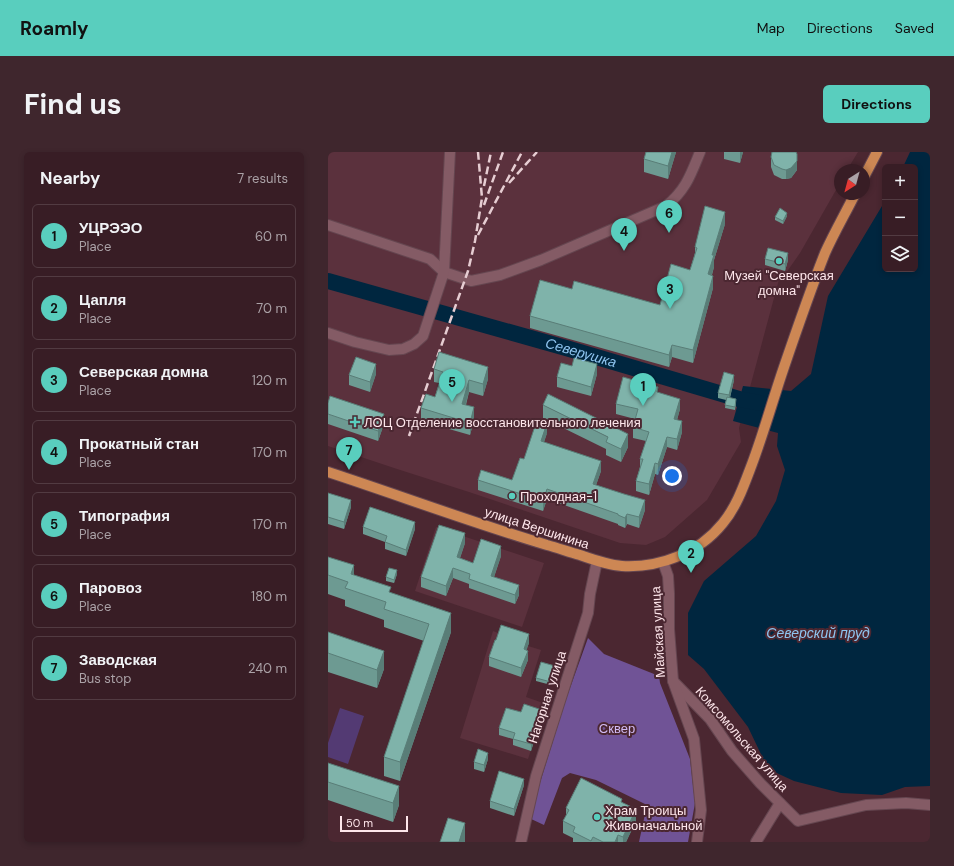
<!DOCTYPE html>
<html lang="en">
<head>
<meta charset="utf-8">
<style>
  :root { --surface:#381d25; --page:#3f262d; --text:#f1f3f6; --muted:#aba2a7; --line:#523b42; --accent:#59cebe }
  body { margin:0; font-family:"DM Sans",sans-serif; background:var(--page); color:var(--text) }
  .controls { position:absolute; right:12px; top:12px; display:grid; overflow:hidden; border-radius:6px; box-shadow:0 2px 6px #0003 }
  .controls button { width:36px; height:36px; display:grid; place-items:center; padding:0; border:0; border-bottom:1px solid var(--line); background:var(--surface); color:var(--text); font:20px sans-serif }
  .compass { position:absolute; left:506px; top:12px; width:36px; height:36px; border-radius:50%; background:var(--surface); box-shadow:0 2px 6px #0003; rotate:216deg }
  .scale { position:absolute; left:12px; bottom:10px; width:68px; box-sizing:border-box; padding-left:4px; border:2px solid #fee6eb; border-top:0; font-size:11px; line-height:14px; white-space:nowrap; color:#fee6eb; -webkit-text-stroke:3px #4b2731; paint-order:stroke }
  .you { position:absolute; left:344px; top:324px; width:14px; height:14px; margin:-10px; border:3px solid #fff; border-radius:50%; background:#1a73e8; box-shadow:0 0 0 6px #1a73e833 }
  .badge { display:grid; place-items:center; width:26px; height:26px; border-radius:50%; background:var(--accent); color:#111; font-size:13px; font-weight:700 }
  .pin { position:absolute; translate:-50% -33px; filter:drop-shadow(0 1px 2px #0008) }
  .pin::after { content:''; position:absolute; top:21px; width:14px; height:12px; background:inherit; clip-path:polygon(0 0,100% 0,50% 100%) }
  .list { margin:0; padding:0; list-style:none }
  h2 { display:flex; justify-content:space-between; align-items:center; height:52px; margin:0; padding:0 16px; font-size:17px }
  h2 small { font-size:13px; font-weight:400; color:var(--muted) }
  .list li { display:grid; grid-template-columns:26px 1fr auto; gap:12px; align-items:center; box-sizing:border-box; height:64px; margin:0 8px 8px; padding:0 8px; border:1px solid var(--line); border-radius:6px }
  .list b { display:block; font-size:15px; white-space:nowrap }
  .list p { margin:0; font-size:13px; white-space:nowrap; color:var(--muted) }
  .list em { font-size:13px; font-style:normal; color:var(--muted) }
  .icon { flex:none; width:22px; height:22px; fill:none; stroke:currentColor; stroke-width:2; stroke-linecap:round; stroke-linejoin:round }
  .map { position:relative; flex:none; width:602px; height:690px; overflow:hidden; border-radius:6px }
  header { display:flex; align-items:center; gap:24px; box-sizing:border-box; height:56px; padding:0 20px; background:var(--accent); color:#111 }
  header strong { font-size:19px }
  nav { display:flex; gap:22px; margin-inline-start:auto; font-size:14px }
  .intro { display:flex; align-items:center; justify-content:space-between; box-sizing:border-box; height:96px; padding:0 24px }
  h1 { margin:0; font-size:28px }
  .button { padding:10px 18px; border-radius:6px; background:var(--accent); color:#111; font-size:14px; font-weight:700 }
  main { display:flex; gap:24px; padding:0 24px }
  aside { flex:1; background:var(--surface); border-radius:6px; box-shadow:0 2px 6px #0003 }
  .map>svg:first-child { display:block }
</style>
</head>
<body>
<header>
<strong>Roamly</strong>
<nav><a>Map</a><a>Directions</a><a>Saved</a></nav>
</header>
<div class="intro"><h1>Find us</h1><a class="button">Directions</a></div>
<main>
<aside>
<h2>Nearby<small>7 results</small></h2>
<ul class="list">
<li><span class="badge">1</span><div><b>УЦРЭЭО</b><p>Place</p></div><em>60 m</em></li>
<li><span class="badge">2</span><div><b>Цапля</b><p>Place</p></div><em>70 m</em></li>
<li><span class="badge">3</span><div><b>Северская домна</b><p>Place</p></div><em>120 m</em></li>
<li><span class="badge">4</span><div><b>Прокатный стан</b><p>Place</p></div><em>170 m</em></li>
<li><span class="badge">5</span><div><b>Типография</b><p>Place</p></div><em>170 m</em></li>
<li><span class="badge">6</span><div><b>Паровоз</b><p>Place</p></div><em>180 m</em></li>
<li><span class="badge">7</span><div><b>Заводская</b><p>Bus stop</p></div><em>240 m</em></li>
</ul>
</aside>
<div class="map">
<svg width="602" height="690" viewBox="0 0 602 690">
  <rect width="100%" height="100%" fill="#4b2731"/>
  <g fill="#5b313d">
    <path d="M0 0H530L519 18H512V31L472 101 458 121 453 120 411 276 413 290 379 348 337 385 318 393 292 391 141 340 66 316 0 294Z"/>
    <path d="M108 375 216 411 194 475 87 439Z"/>
    <path d="M165 479 173 482 198 497 200 494 213 498 198 545 218 552 200 607 132 586Z"/>
  </g>
  <path fill="#533a73" d="M12 556 36 564 20 612 0 605V591Z"/>
  <path fill="#705396" d="M260 486 276 502 331 524 332 531 362 607 367 651 360 690H311L319 653 268 628 242 621 234 626 216 673 201 666 238 547Z"/>
  <path fill="#00263f" d="M582 0H602V634L577 635 554 643 513 641 466 629 440 617 420 575 376 517 360 503V461L376 429 428 384 448 349 457 318 449 294 450 281 405 269 415 234 463 239 483 222 500 144 557 49V117H587V15H575Z"/>
  <g fill="none" stroke-linecap="round" stroke-linejoin="round">
    <path stroke="#00263f" stroke-width="16" id="s1" d="M0 129 238 196 411 247 432 251"/>
    <g stroke="#654650" stroke-width="12">
      <g id="minor">
        <path d="M0 73 102 107 116 120 143 129 172 123 213 108 338 54C358 38 363 22 372 0"/>
        <path d="M0 181 27 190 61 198 75 197 86 192 95 184 116 120 122 0"/>
        <path d="M345 529 382 567 404 599 432 631 470 669 538 653 578 651 602 653"/>
        <path d="M193 690 208 624 260 461 262 442 269 409"/>
        <path d="M428 690 452 651"/>
      </g>
    </g>
    <g stroke="#654650" stroke-width="12">
      <path id="tertiary" d="M335 410 340 424 341 441V477L345 529 366 587 373 658 369 690"/>
    </g>
    <g stroke="#654650" stroke-width="12">
      <g id="primary">
        <path d="M536 25 549 0"/>
        <path d="M0 320C73 344 145 371 219 393 230 396 241 400 252 403 266 408 280 413 294 414 332 416 371 401 395 371 409 354 416 333 424 312 436 280 445 247 456 215 469 177 482 139 497 101 506 81 517 62 527 42"/>
      </g>
    </g>
    <use href="#minor" stroke="#845b65" stroke-width="10"/>
    <use href="#tertiary" stroke="#845b65" stroke-width="10"/>
    <use href="#primary" stroke="#cd8754" stroke-width="10"/>
    <g stroke="#e6cdd2" stroke-width="2.5" stroke-dasharray="8 4" stroke-linecap="butt">
      <path d="M181 31 209 0"/>
      <path d="M156 34 163 0"/>
      <path d="M156 53 175 0"/>
      <path d="M150 83 194 0"/>
      <path d="M81 284 140 119 147 89 154 46 150 0"/>
    </g>
  </g>
  <g fill="#6d9a92">
    <path d="M318 0H348L340 27 316 20V7Z"/>
    <path d="M396 0H415L412 11 396 7Z"/>
    <path d="M443 5 469 12V18L463 26 458 27H454L446 23 443 15Z"/>
    <path d="M459 64 455 72 447 68V65Z"/>
    <path d="M397 72 386 108V115L384 123 385 136 365 211 344 205 341 215 202 176V164L244 137 332 153 362 118 367 101V95Z"/>
    <path d="M437 107 460 108 457 119 437 113Z"/>
    <path d="M106 217 160 227 155 244 141 240 138 253 146 268 142 283 93 269V256L107 245 111 231 106 230Z"/>
    <path d="M48 222 42 240 21 233V223Z"/>
    <path d="M269 222 263 244 229 235V225Z"/>
    <path d="M406 228 402 246 408 251 407 258 397 256 398 248 390 246V241Z"/>
    <path d="M330 241 352 257 349 268 354 280 349 298 339 295 330 323 327 322 321 343 308 339V329L312 315V307L318 289 305 286V275L307 267 288 262V252Z"/>
    <path d="M0 251 56 272 50 289 0 272Z"/>
    <path d="M215 253 300 295 293 310 278 303V297L215 266Z"/>
    <path d="M219 281 216 290 273 319 268 333 317 358 311 376 299 372 297 376 290 373V372L219 347 215 359 150 338V328H184L196 307Z"/>
    <path d="M0 341 23 355 16 377 0 372Z"/>
    <path d="M35 375 87 377 78 404 57 397V390L35 382Z"/>
    <path d="M137 391 132 406 145 411 173 404 166 425 191 443 187 452 141 436V432L125 426 118 444 93 435V425Z"/>
    <path d="M0 405 26 423 63 441 123 480 72 629 56 624V605L96 489 56 475V468L17 454V448L0 442Z"/>
    <path d="M69 422 66 431 58 429V425Z"/>
    <path d="M0 480 56 517 49 536 0 520Z"/>
    <path d="M201 491 198 498 200 508 193 525 161 514V505Z"/>
    <path d="M227 517 223 533 208 529V526Z"/>
    <path d="M193 560 214 564 203 599 185 593V587L171 583V576Z"/>
    <path d="M160 607 156 620 146 617V610Z"/>
    <path d="M0 611 71 653 65 670 0 648Z"/>
    <path d="M196 633 186 664 162 656V649Z"/>
    <path d="M294 650 308 669 298 690H245V686L235 681V669L238 664V656Z"/>
  </g>
  <g fill="#597d77">
    <path d="M344 0H348L340 27V14Z"/>
    <path d="M412 0H415L412 11Z"/>
    <path d="M469 2V18L463 26 458 27V18Z"/>
    <path d="M397 60V72L386 108V115L380 135V122L384 103Z"/>
    <path d="M459 61V64L455 72V69Z"/>
    <path d="M460 101V108L457 119V112Z"/>
    <path d="M385 124V136L365 211V198Z"/>
    <path d="M344 193V205L341 215V203Z"/>
    <path d="M48 212V222L42 240V230Z"/>
    <path d="M269 212V222L263 244V235Z"/>
    <path d="M160 215V227L155 244V232Z"/>
    <path d="M406 223V228L401 249V243Z"/>
    <path d="M141 228V240L134 265V252Z"/>
    <path d="M352 247V257L346 278V267Z"/>
    <path d="M146 255V268L142 283V271Z"/>
    <path d="M56 262V272L50 289V279Z"/>
    <path d="M354 269V280L349 298V287Z"/>
    <path d="M219 271V281L213 299V289Z"/>
    <path d="M300 282V295L293 310V297Z"/>
    <path d="M339 285V295L330 323V312Z"/>
    <path d="M273 309V319L265 342V332Z"/>
    <path d="M327 311V322L321 343V332Z"/>
    <path d="M219 337V347L215 359V349Z"/>
    <path d="M23 348V355L16 377V370Z"/>
    <path d="M317 348V358L311 376V365Z"/>
    <path d="M299 362V372L297 376V366Z"/>
    <path d="M87 370V377L78 404V398Z"/>
    <path d="M137 381V391L129 415V405Z"/>
    <path d="M173 394V404L163 434V424Z"/>
    <path d="M26 413V432L23 422Z"/>
    <path d="M125 416V426L118 444V434Z"/>
    <path d="M69 418V422L66 431V428Z"/>
    <path d="M191 433V443L187 452V443Z"/>
    <path d="M123 461V480L72 629V610Z"/>
    <path d="M201 482V491L196 506V497Z"/>
    <path d="M56 499V517L49 536V518Z"/>
    <path d="M200 499V508L193 525V516Z"/>
    <path d="M227 514V517L223 533V530Z"/>
    <path d="M214 558V564L203 599V592Z"/>
    <path d="M160 601V607L156 620V613Z"/>
    <path d="M196 627V633L186 664V657Z"/>
    <path d="M71 634V653L65 670V651Z"/>
    <path d="M308 657V669L298 690H295V685Z"/>
    <path d="M137 671V690H131Z"/>
    <path d="M290 683V690H287Z"/>
  </g>
  <g fill="#7fb3aa" stroke="#597d77">
    <path d="M318 0H344L340 14 316 7Z"/>
    <path d="M444 0H468L469 2V9L463 16 458 18 454 17 446 13 443 5Z"/>
    <path d="M377 54 397 60 384 103H386L380 122 385 124 365 198 344 193 341 203 202 164 212 128 244 137 246 129 332 153 343 112 362 118 369 96 367 95Z"/>
    <path d="M452 56 459 61 455 69 447 65Z"/>
    <path d="M440 96 460 101 457 112 437 107Z"/>
    <path d="M111 200 160 215 155 232 141 228 134 252 146 255 142 271 93 256 98 242 107 245 115 220 106 217Z"/>
    <path d="M28 205 48 212 42 230 21 223Z"/>
    <path d="M246 206 269 212 263 235 229 225 233 211 244 214Z"/>
    <path d="M396 220 406 223 401 243 390 241Z"/>
    <path d="M295 225 330 235 329 240 352 247 346 267 354 269 349 287 339 285 330 312 327 311 321 332 308 329 315 307H312L321 280 305 275 310 257 288 252Z"/>
    <path d="M220 242 300 282 293 297 278 290 280 285 215 253Z"/>
    <path d="M2 244 56 262 50 279 0 262V251Z"/>
    <path d="M399 245 408 247 407 255 397 253Z"/>
    <path d="M209 268 219 271 213 289 273 309 265 332 296 342 317 348 311 365 299 362 297 366 290 363V362L219 337 215 349 150 328 153 318 184 328 192 306 196 307Z"/>
    <path d="M0 341 23 348 16 370 0 365Z"/>
    <path d="M42 355 87 370 78 398 57 390 59 384 35 375Z"/>
    <path d="M111 373 137 381 129 405 145 411 153 387 173 394 163 424 191 433 187 443 141 427 142 422 125 416 118 434 93 425Z"/>
    <path d="M0 405 26 413 23 422 63 435 61 440 123 461 72 610 56 605 101 472 56 457 58 450 17 436 20 430 0 423Z"/>
    <path d="M61 416 69 418 66 428 58 425Z"/>
    <path d="M173 473 201 482 196 497 200 499 193 516 161 505 167 488H168Z"/>
    <path d="M0 480 56 499 49 518 0 501Z"/>
    <path d="M213 510 227 514 223 530 208 526Z"/>
    <path d="M196 552 214 558 203 592 185 587 187 581 171 576 178 556 193 560Z"/>
    <path d="M150 597 160 601 156 613 146 610Z"/>
    <path d="M0 611 71 634 65 651 0 630Z"/>
    <path d="M171 619 196 627 186 657 162 649Z"/>
    <path d="M253 626 294 647 293 650 308 657 295 685 290 683 287 690H275L265 685 263 689 245 680 247 675 235 669 241 658 238 656Z"/>
    <path d="M120 666 137 671 131 690H112Z"/>
  </g>
  <g fill="#59cebe" stroke="#4b2731" stroke-width="1.5">
    <circle cx="451" cy="109" r="4"/>
    <path d="M25 264h4v4h4v4h-4v4h-4v-4h-4v-4h4z"/>
    <circle cx="184" cy="344" r="4"/>
    <circle cx="269" cy="665" r="4"/>
  </g>
  <g text-anchor="middle" dominant-baseline="central" stroke-width="4" stroke-linejoin="round" paint-order="stroke">
    <g font-size="13" fill="#fee6eb" stroke="#4b2731" text-anchor="start">
      <text x="451" y="123" text-anchor="middle">Музей "Северская<tspan x="451" dy="15">домна"</tspan></text>
      <text x="36" y="270">ЛОЦ Отделение восстановительного лечения</text>
      <text x="192" y="344">Проходная-1</text>
      <text x="277" y="658">Храм Троицы<tspan x="277" dy="15">Живоначальной</tspan></text>
    </g>
    <g font-size="13" fill="#fee6eb" stroke="#4b2731">
      <text transform="translate(209 376) rotate(18)">улица Вершинина</text>
      <text transform="translate(330 480) rotate(-93)">Майская улица</text>
      <text transform="translate(219 545) rotate(-72)">Нагорная улица</text>
      <text transform="translate(414 587) rotate(49)">Комсомольская улица</text>
    </g>
    <g font-size="13" fill="#d2bbf4" stroke="#4b2731">
      <text x="289" y="576">Сквер</text>
    </g>
    <g font-size="14" font-style="italic" fill="#8fc5f0" stroke="#4b2731">
      <text stroke="none"><textPath href="#s1" startOffset="263">Северушка</textPath></text>
      <text x="490" y="481">Северский пруд</text>
    </g>
  </g>
</svg>
<div class="controls">
<button>+</button>
<button>−</button>
<button><svg class="icon" aria-label="layers" viewBox="0 0 24 24"><path d="M12 4l9 5-9 5-9-5zM3 14l9 5 9-5"/></svg></button>
</div>
<svg class="compass" viewBox="-18 -18 36 36"><path d="M0-13l5 13h-10z" fill="#e53935"/><path d="M0 13l5-13h-10z" fill="#aba2a7"/></svg>
<div class="scale">50 m</div>
<div class="you"></div>
<div class="pin badge" style="left:315px;top:254px">1</div>
<div class="pin badge" style="left:363px;top:421px">2</div>
<div class="pin badge" style="left:342px;top:157px">3</div>
<div class="pin badge" style="left:296px;top:99px">4</div>
<div class="pin badge" style="left:124px;top:250px">5</div>
<div class="pin badge" style="left:341px;top:81px">6</div>
<div class="pin badge" style="left:21px;top:318px">7</div>
</div>
</main>
</body>
</html>
